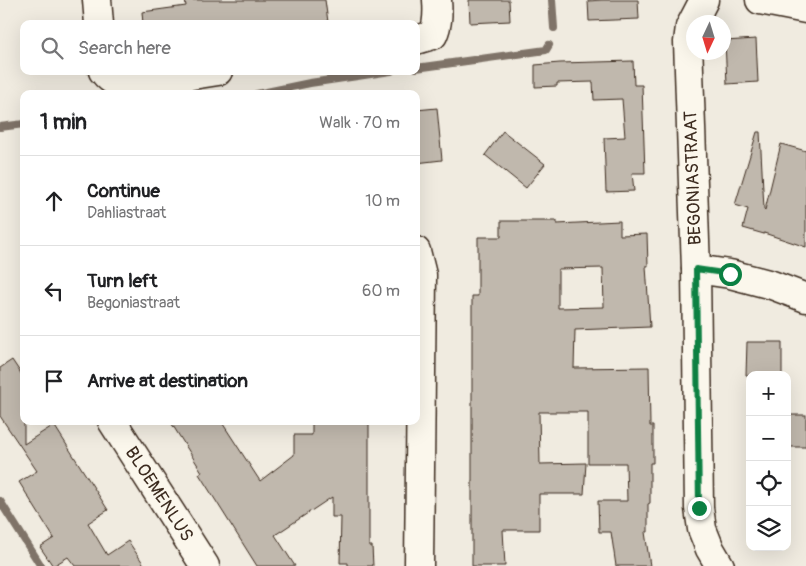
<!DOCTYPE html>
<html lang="en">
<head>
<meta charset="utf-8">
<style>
  :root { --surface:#fff; --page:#f2f2f2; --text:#202124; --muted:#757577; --line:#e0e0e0 }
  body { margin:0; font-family:Pangolin,sans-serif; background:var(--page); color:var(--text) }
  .controls { position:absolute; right:15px; bottom:15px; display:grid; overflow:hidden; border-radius:10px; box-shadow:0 5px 20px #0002 }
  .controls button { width:45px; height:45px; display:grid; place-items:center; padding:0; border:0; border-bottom:1px solid var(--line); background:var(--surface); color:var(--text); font:25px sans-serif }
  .compass { position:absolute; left:686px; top:15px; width:45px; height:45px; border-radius:50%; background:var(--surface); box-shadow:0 5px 20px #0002; rotate:184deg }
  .stop { position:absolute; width:15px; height:15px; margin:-11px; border:4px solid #0b8043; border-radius:50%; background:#fff }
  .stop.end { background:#0b8043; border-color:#fff; box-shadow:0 1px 5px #0008 }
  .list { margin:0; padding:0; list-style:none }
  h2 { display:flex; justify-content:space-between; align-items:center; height:65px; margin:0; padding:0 20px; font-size:21px }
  h2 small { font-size:16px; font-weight:400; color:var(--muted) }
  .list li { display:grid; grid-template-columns:32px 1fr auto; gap:15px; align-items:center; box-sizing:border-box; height:90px; padding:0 20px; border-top:1px solid var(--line) }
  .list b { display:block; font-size:19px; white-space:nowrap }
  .list p { margin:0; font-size:16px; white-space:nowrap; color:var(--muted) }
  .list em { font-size:16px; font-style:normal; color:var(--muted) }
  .icon { flex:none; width:28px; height:28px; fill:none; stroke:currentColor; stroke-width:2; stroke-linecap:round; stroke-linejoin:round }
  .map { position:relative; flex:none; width:806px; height:566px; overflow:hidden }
  .search { position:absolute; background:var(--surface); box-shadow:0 5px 20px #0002; left:20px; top:20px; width:400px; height:55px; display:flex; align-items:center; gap:12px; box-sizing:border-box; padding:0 18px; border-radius:10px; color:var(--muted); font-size:19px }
  .panel { position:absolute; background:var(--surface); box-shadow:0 5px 20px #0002; left:20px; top:90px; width:400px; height:335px; border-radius:10px }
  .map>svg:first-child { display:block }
</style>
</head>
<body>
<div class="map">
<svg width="806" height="566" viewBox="0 0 806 566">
  <rect width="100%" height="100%" fill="#f0ebe0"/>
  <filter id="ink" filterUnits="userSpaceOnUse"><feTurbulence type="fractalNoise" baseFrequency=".02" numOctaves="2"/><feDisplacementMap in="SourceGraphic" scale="10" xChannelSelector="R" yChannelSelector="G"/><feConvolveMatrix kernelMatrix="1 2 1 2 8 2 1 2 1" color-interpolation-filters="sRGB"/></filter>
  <g filter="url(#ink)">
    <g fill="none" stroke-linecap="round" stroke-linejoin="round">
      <g stroke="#7f7367" stroke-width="8">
        <path d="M552 0 554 28"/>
        <path d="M416 68 546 50 549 45"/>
        <path d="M257 94 310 83 391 71"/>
        <path d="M0 127 24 124"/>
        <path d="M0 501 41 566"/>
      </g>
    </g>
    <g fill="#c0b8ad" stroke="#3b2a1e" fill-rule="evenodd">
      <path d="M185 0H325L328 22 316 24H143L142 12 186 6Z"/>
      <path d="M469 0H509L510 21 470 23Z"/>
      <path d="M602 0H638L639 19 589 21 588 1Z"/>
      <path d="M756 39 758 82 727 84 725 41Z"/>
      <path d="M633 61 634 85H642L645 173H632L634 191 606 192 604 138 625 137 622 99 594 100 593 82 557 83V86L535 87V65L560 63Z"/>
      <path d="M437 108 442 160 416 163V110Z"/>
      <path d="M503 131 545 164 526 188 485 155Z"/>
      <path d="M757 132H760L764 209 765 210 781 144 806 151V247L764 233V234L743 228 748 209 735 205Z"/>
      <path d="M501 221H557V224L620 221V235L647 234 648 266H646L650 327 575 330 574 368 649 367 650 426H653V463H650V503L648 504V532H645L650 566H616L611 532H599L598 501H627L626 463H588V412H539L540 464 586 463 584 494H539V530H503L505 566H472V296H478V237H501ZM603 268 604 307 558 308V269Z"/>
      <path d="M747 342H782V375H746Z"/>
      <path d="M12 360 24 378V444L54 425 108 510 88 523 107 555 128 541 145 566H75L68 557 53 566 40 547 54 538 19 482 37 471 0 416V368Z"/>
      <rect x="787" y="415" width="19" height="32"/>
      <path d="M170 421H221L260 481 294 455V435H312V421H369V546H372L373 566H348V563H340L341 517H332V497L275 535 295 566H257L199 474 202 472Z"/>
    </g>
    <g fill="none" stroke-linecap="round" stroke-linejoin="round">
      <g stroke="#3b2a1e" stroke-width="31">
        <g id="minor">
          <path d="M97 0 99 24"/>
          <path d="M704 0 690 27 688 42 696 269 699 508 702 529 710 549 720 566"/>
          <path d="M760 0 806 9"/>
          <path d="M416 40 433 35C438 24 438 13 437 0"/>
          <path d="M103 71C112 83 121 85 135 84L218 71"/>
          <path d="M416 251 422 275 419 566"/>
          <path d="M696 269 730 274 772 285 806 298"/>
          <path d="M112 421 205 566"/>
        </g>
      </g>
      <use href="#minor" stroke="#fbf7ec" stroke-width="28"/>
    </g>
  </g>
  <g fill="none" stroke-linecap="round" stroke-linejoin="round" filter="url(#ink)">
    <path stroke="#0b8043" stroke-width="6" d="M699 508 696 269 730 274"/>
  </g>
  <g text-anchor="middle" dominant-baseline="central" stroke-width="4" stroke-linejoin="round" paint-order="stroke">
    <g font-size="18" fill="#3b2a1e" stroke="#fbf7ec">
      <text transform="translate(693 178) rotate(-92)">BEGONIASTRAAT</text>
      <text transform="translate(159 494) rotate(57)">BLOEMENLUS</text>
    </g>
  </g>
</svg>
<div class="controls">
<button>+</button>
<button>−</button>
<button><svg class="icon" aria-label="locate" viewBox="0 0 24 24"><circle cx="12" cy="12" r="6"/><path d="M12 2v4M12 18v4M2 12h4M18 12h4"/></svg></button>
<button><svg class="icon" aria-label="layers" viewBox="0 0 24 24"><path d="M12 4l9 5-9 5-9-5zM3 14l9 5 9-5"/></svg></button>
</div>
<svg class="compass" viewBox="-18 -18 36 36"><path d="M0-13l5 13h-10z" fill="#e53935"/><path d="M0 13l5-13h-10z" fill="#757577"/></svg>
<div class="stop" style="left:730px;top:274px"></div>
<div class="stop end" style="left:699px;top:508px"></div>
<div class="search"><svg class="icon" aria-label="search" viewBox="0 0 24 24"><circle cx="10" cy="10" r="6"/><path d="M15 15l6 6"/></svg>Search here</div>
<section class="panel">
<h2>1 min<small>Walk · 70 m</small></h2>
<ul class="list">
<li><svg class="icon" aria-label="ahead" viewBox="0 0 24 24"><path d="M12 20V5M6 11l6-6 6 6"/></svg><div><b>Continue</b><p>Dahliastraat</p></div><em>10 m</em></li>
<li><svg class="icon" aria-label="left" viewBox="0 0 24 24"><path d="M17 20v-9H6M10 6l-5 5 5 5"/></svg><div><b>Turn left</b><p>Begoniastraat</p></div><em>60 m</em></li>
<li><svg class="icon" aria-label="arrive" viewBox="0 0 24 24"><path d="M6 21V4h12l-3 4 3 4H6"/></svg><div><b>Arrive at destination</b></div></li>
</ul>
</section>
</div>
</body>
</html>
